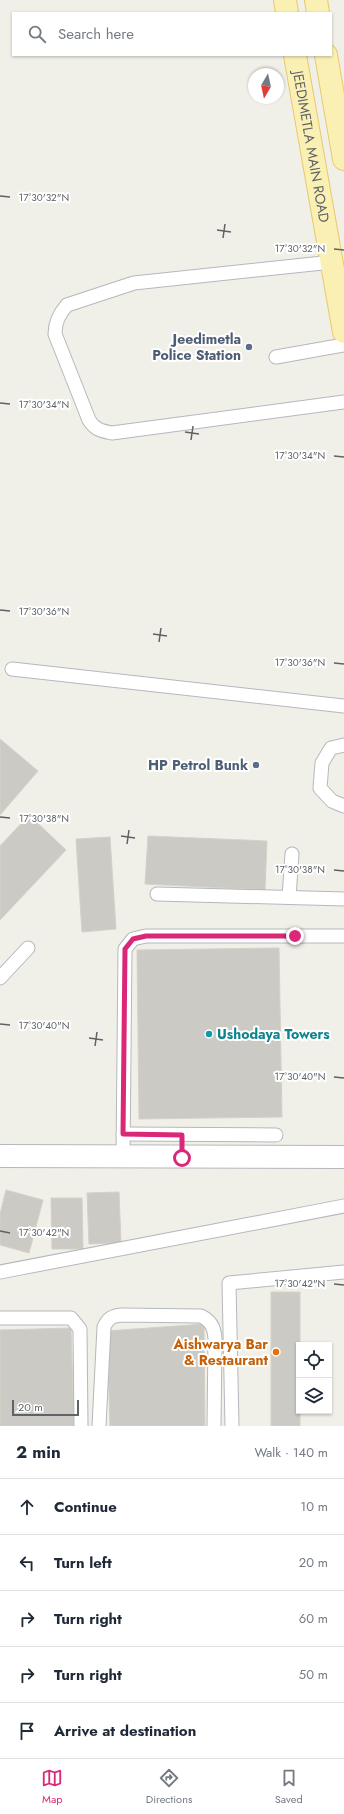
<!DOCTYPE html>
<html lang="en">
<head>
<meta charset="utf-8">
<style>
  :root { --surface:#fff; --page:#f2f2f3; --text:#1f2937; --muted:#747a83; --line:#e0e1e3; --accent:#db2777 }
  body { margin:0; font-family:Jost,sans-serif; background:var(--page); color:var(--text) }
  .controls { position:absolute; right:12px; bottom:12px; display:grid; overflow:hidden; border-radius:0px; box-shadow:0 1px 3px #0004 }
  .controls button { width:36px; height:36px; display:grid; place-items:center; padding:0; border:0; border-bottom:1px solid var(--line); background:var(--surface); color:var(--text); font:20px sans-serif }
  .compass { position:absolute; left:248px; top:68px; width:36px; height:36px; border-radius:50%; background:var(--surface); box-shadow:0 1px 3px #0004; rotate:189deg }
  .scale { position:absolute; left:12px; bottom:10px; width:67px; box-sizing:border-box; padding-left:4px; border:2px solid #5f6367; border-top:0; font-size:11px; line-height:14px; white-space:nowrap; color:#5f6367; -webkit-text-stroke:3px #fff; paint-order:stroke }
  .stop { position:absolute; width:12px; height:12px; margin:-9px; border:3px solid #db2777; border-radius:50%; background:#fff }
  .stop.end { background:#db2777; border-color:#fff; box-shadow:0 1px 4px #0008 }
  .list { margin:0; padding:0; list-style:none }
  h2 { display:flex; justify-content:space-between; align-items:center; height:52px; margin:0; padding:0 16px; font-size:17px }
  h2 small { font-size:13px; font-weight:400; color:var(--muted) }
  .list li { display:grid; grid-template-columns:26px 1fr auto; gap:12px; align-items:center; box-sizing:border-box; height:56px; padding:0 16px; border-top:1px solid var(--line) }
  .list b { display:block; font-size:15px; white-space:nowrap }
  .list em { font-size:13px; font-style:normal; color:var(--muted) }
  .icon { flex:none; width:22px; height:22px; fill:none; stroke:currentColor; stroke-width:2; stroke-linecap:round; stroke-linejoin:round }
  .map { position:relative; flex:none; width:344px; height:1426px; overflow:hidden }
  .search { position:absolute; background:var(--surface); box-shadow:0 1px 3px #0004; left:12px; right:12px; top:12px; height:44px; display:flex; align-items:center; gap:10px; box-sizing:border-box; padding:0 14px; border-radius:0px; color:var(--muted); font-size:15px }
  .sheet { height:332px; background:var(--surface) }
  nav { display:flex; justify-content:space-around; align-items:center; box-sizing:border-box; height:56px; border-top:1px solid var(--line); background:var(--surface); font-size:11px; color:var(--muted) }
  nav a { display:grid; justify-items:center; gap:2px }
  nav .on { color:var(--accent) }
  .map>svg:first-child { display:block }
</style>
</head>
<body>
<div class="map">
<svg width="344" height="1426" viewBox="0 0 344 1426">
  <rect width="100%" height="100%" fill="#f0efe8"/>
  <g fill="#cccac5" stroke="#d5d1c7">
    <path d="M0 739 38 771 0 815Z"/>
    <path d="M29 815 66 850 0 920V846Z"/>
    <path d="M148 836 267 841 265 890 145 884Z"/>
    <path d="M110 837 116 929 82 932 76 839Z"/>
    <path d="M279 948 282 1117 139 1119 137 950Z"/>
    <path d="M6 1190 43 1200 29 1253 0 1245V1214Z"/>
    <path d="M119 1192 121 1243 89 1244 87 1193Z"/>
    <path d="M51 1198H82L83 1249H52Z"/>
    <rect x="271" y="1292" width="29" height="134"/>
    <path d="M204 1324 205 1426H110L107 1331Z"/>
    <path d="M71 1328 74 1426H0V1330Z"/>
  </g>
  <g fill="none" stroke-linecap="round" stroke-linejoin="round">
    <g stroke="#b5b8bc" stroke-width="15">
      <g id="service">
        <path d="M332 262 134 283 67 305C59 314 55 322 55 334L89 420C95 430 102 431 112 433L344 402"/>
        <path d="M276 357 344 345"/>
        <path d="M12 669 344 706"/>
        <path d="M344 745 331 748 322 763 320 788 332 801 344 806"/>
        <path d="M157 894 344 899"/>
        <path d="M289 897 292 854"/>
        <path d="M0 978 28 948"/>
        <path d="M123 1134 276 1135"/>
        <path d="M123 1157 125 949 133 939 146 936H344"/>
        <path d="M0 1272 344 1206"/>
        <path d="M0 1318H71L80 1329 81 1426"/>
        <path d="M99 1426 104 1327C108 1318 112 1316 122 1315L201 1316C211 1321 214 1327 215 1338L214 1426"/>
        <path d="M232 1426 229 1283 344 1272"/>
      </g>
    </g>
    <g stroke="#b5b8bc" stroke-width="24">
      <path id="tertiary" d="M0 1156 344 1157"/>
    </g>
    <g stroke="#e9c869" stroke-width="24">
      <g id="primary">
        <path d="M285 0 287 13"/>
        <path d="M316 0 318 13"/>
        <path id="s1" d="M295 55 344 332"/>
        <path d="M326 55 344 159"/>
      </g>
    </g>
    <use href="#service" stroke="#fff" stroke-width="13"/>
    <use href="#tertiary" stroke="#fff" stroke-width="22"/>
    <use href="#primary" stroke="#faf0b4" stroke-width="22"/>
  </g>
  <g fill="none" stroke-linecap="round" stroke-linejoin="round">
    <path stroke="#db2777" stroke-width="5" d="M182 1158V1135L123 1134 125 949 133 939 146 936H295"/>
  </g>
  <path fill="none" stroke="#5f6367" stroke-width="1.5" d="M0 196 10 197M217 230 231 232M223 238 225 224M334 249 344 250M0 403 10 404M185 432 199 434M191 440 193 426M334 456 344 457M0 610 10 611M153 634 167 636M159 642 161 628M334 663 344 664M0 817 10 818M121 836 135 838M127 844 129 830M334 870 344 871M0 1024 10 1025M89 1038 103 1040M95 1046 97 1032M334 1077 344 1078M0 1231 10 1233M334 1284 344 1285"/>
  <g fill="#5c6f8a" stroke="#fff" stroke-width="1.5">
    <circle cx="249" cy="347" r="4"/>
    <circle cx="256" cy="765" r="4"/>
  </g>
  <circle fill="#0f9aa8" stroke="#fff" stroke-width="1.5" cx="209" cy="1034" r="4"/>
  <circle fill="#e8710a" stroke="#fff" stroke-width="1.5" cx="276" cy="1352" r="4"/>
  <g text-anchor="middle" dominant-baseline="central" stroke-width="4" stroke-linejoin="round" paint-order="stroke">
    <g font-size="14" fill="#5f6367" stroke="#fff">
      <text stroke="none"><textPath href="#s1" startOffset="93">JEEDIMETLA MAIN ROAD</textPath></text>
    </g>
    <g font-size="14" font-weight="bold" fill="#4e5e75" stroke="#fff" text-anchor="end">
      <text x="241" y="339">Jeedimetla<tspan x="241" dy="16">Police Station</tspan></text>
      <text x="248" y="765">HP Petrol Bunk</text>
    </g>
    <g font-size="14" font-weight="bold" fill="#0d838f" stroke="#fff" text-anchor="start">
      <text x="217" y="1034">Ushodaya Towers</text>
    </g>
    <g font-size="14" font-weight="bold" fill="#c56008" stroke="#fff" text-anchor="end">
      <text x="268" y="1344">Aishwarya Bar<tspan x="268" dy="16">&amp; Restaurant</tspan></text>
    </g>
  </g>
  <g font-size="10" text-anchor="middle" fill="#5f6367" stroke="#fff" stroke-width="4" stroke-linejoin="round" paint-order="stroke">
    <text x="44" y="201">17°30'32"N</text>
    <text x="300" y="252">17°30'32"N</text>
    <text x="44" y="408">17°30'34"N</text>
    <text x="300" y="459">17°30'34"N</text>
    <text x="44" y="615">17°30'36"N</text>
    <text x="300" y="666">17°30'36"N</text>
    <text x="44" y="822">17°30'38"N</text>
    <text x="300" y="873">17°30'38"N</text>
    <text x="44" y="1029">17°30'40"N</text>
    <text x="300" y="1080">17°30'40"N</text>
    <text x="44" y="1236">17°30'42"N</text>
    <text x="300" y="1287">17°30'42"N</text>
  </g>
</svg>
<div class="controls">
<button><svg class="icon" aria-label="locate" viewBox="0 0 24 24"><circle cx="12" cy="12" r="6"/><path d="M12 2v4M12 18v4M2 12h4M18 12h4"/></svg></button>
<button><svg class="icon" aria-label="layers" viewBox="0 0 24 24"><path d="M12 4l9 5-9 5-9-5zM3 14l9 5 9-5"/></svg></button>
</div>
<svg class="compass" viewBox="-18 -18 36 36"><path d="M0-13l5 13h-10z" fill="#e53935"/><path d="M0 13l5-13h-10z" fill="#747a83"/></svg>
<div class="scale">20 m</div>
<div class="stop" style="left:182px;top:1158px"></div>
<div class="stop end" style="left:295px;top:936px"></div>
<div class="search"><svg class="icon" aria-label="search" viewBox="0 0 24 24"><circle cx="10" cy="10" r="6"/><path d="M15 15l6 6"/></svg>Search here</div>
</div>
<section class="sheet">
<h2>2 min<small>Walk · 140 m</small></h2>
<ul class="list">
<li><svg class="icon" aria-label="ahead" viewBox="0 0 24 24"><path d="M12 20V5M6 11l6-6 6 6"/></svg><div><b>Continue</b></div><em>10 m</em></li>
<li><svg class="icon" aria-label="left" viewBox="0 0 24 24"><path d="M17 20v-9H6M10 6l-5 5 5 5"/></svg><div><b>Turn left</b></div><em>20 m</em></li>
<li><svg class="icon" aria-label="right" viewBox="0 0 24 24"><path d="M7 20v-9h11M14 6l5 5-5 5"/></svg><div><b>Turn right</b></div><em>60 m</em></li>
<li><svg class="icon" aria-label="right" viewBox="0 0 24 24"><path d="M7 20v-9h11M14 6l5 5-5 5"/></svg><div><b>Turn right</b></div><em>50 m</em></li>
<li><svg class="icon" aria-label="arrive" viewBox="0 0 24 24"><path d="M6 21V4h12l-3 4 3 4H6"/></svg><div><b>Arrive at destination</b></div></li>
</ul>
</section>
<nav>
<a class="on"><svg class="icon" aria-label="map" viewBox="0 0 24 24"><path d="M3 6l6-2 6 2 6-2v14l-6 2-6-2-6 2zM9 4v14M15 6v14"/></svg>Map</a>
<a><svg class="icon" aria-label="directions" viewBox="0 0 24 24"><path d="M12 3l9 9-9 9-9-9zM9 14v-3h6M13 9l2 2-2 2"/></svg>Directions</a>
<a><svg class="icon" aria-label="saved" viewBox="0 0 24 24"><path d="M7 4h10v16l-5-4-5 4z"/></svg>Saved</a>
</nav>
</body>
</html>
